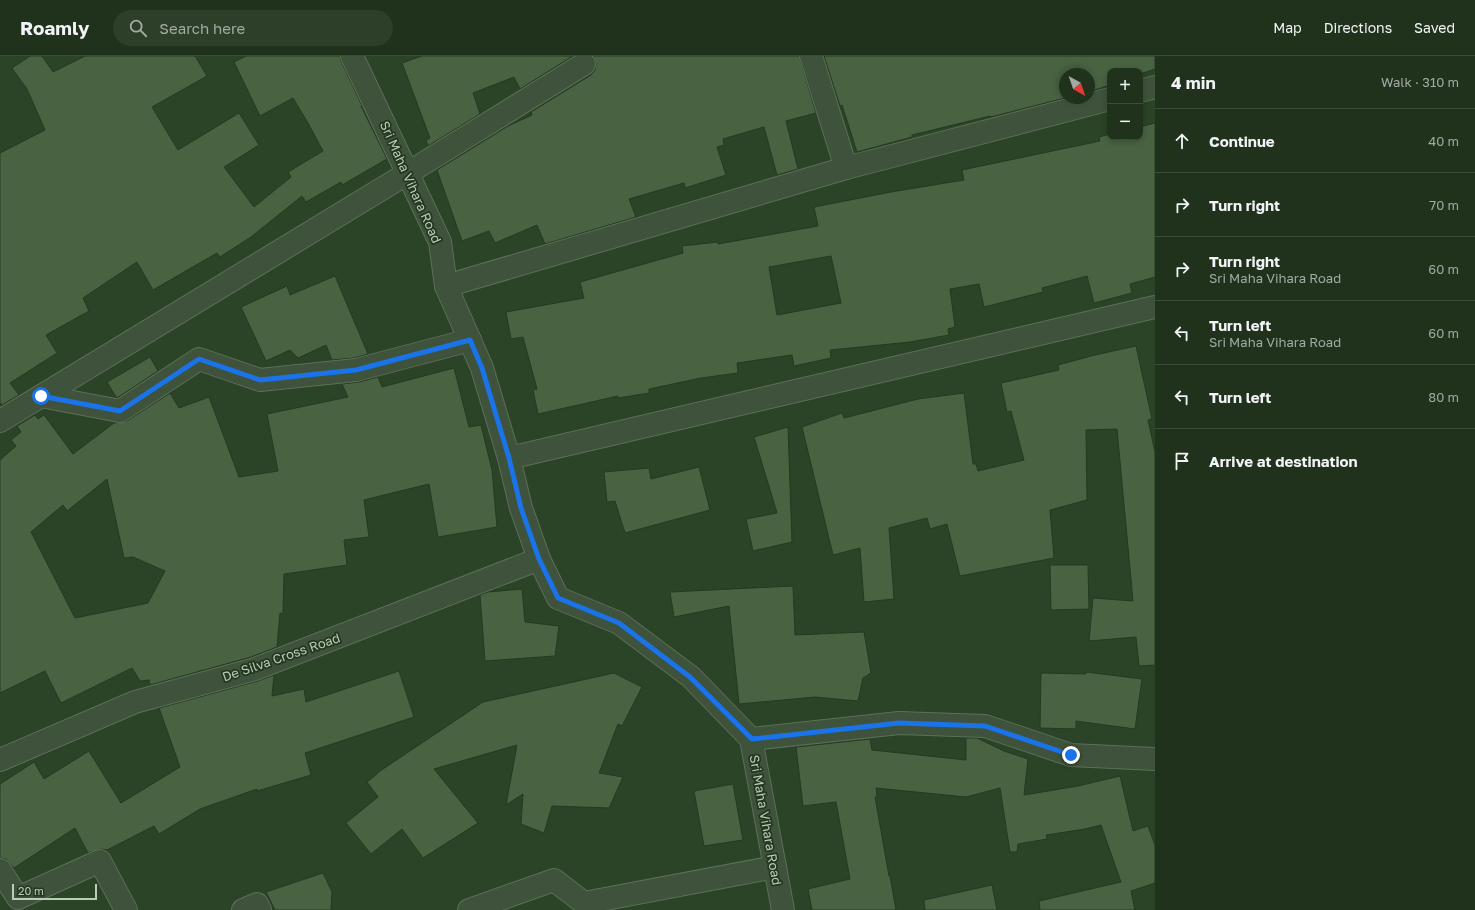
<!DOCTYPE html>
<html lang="en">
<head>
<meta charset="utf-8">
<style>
  :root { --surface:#20321c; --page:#2d3e29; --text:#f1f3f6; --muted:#a2aaa3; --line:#3d4d3b }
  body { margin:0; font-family:"Golos Text",sans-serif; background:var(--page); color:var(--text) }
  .controls { position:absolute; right:12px; top:12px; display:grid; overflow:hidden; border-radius:8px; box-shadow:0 2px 6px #0003 }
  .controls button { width:36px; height:36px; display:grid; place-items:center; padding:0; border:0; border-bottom:1px solid var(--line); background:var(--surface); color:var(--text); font:20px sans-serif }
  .compass { position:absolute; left:1059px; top:12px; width:36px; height:36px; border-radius:50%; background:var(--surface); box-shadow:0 2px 6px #0003; rotate:140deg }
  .scale { position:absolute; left:12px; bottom:10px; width:85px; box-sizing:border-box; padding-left:4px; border:2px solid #bbccb8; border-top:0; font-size:11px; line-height:14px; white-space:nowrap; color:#bbccb8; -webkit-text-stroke:3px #23381f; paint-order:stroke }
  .stop { position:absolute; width:12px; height:12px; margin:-9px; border:3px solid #1a73e8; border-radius:50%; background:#fff }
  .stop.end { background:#1a73e8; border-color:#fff; box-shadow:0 1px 4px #0008 }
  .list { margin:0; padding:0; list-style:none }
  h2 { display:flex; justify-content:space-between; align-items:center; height:52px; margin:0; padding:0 16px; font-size:17px }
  h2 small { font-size:13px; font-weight:400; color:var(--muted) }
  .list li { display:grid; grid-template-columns:26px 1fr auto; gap:12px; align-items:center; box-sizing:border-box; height:64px; padding:0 16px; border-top:1px solid var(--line) }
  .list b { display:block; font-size:15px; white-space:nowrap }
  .list p { margin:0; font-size:13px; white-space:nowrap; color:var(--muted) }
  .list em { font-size:13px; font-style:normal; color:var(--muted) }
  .icon { flex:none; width:22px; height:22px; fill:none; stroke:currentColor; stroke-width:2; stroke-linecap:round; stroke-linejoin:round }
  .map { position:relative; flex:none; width:1155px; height:854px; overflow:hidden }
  header { display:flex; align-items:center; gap:24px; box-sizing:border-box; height:56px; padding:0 20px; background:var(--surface); border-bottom:1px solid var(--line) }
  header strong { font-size:19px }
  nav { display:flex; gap:22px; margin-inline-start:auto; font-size:14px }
  .search { width:280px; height:36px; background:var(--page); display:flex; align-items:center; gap:10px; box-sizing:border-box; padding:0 14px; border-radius:22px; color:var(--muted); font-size:15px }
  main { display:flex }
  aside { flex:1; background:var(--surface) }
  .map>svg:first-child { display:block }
</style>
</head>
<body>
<header>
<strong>Roamly</strong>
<div class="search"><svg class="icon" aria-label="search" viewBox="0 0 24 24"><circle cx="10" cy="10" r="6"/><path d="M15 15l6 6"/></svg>Search here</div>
<nav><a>Map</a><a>Directions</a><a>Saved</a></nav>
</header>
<main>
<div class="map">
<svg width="1155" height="854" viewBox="0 0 1155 854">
  <rect width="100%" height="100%" fill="#2b4326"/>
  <g fill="#486242" stroke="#253a21" fill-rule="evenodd">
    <path d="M30 0H42L53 16 85 0H195L207 20 152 51 178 94 239 57 259 89 224 111 254 151 291 121 288 116 323 95 308 67 293 42 260 60 234 6 246 0H340L341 5 362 50H361L387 103 342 129 341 126 306 146 302 140 251 181 220 201 217 197 153 234 137 206 83 242 89 255 46 279 57 297 10 327 19 339 2 349 0 347V97L45 74 27 33 12 12Z"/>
    <path d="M422 0H573L520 33 514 21 473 37 480 58 428 90 426 84 430 82 402 7Z"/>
    <path d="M593 0H799L816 57 786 65 798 113 777 119 764 71 723 83 724 89 717 91 726 119 685 132 684 127 629 143 636 161 545 188 537 169 495 187 489 175 462 185 437 114 508 70 532 59 531 56 591 19 595 14 596 8Z"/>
    <path d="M824 0H1155V13L1140 18V15H1110V29L1089 36V18H1065V42L991 61 990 60 912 79V81L857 96 842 49 840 50Z"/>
    <path d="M1155 67V221L1130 228 1132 237 1094 247 1087 220 1042 232 1043 236 984 251 979 228 950 233 955 271 948 273 949 279 910 286 830 294 831 302 794 310 792 299 737 307 738 317 701 322 649 333V337L618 342V340L538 358 533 334 537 333 523 281 511 283 506 256 584 242 580 226 683 197 682 190 718 186V188L818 170 814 151 891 136 964 124 962 114 1100 85 1099 81 1110 78V81H1140V71ZM831 200 841 247 777 259 769 211Z"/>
    <path d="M335 220 368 298 354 302 332 304 326 289 298 302 290 294 266 305 241 251 287 230 290 239Z"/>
    <path d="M1136 290 1152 363 1148 364 1155 396V609L1139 610 1136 581 1089 585 1093 542 1133 545 1117 373 1086 374 1087 444 1050 454 1054 502 960 520 947 468 930 473 927 462 889 472 894 543 864 546 860 492 833 499 802 371 842 357 844 362 918 343 964 337 973 408H976L978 415 1024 404 1011 355 1007 356 1001 327 1059 314 1058 309 1095 299Z"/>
    <path d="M150 301 158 315 117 342 116 341 107 326Z"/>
    <path d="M454 312 469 371 481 369 492 414 497 471 438 481 429 428 364 444 369 481 344 484 347 509 284 518 283 558 280 557 277 591 251 601 150 629 149 624 140 625 132 612 61 647 45 615 0 637V404L16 390 11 384 21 376 17 370 35 359 38 363 44 359 73 398 114 367 127 365 170 337 179 352 209 341 239 421 278 415 267 358 348 341 342 328 359 326 378 321 382 331ZM107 423 124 502 133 501 165 515 148 547 75 562 31 476 63 449 67 455Z"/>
    <path d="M788 371 792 486 753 495 746 463 777 457 754 381Z"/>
    <path d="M699 411 710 454 625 477 615 445 607 446 604 416 649 412 651 423Z"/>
    <path d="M1050 509H1088L1089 553 1051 554Z"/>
    <path d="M793 530 795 579 864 576 871 617 863 622 858 645 815 641 739 648 729 550 674 561 670 536Z"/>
    <path d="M522 533 525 566 559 570 555 600 485 605 480 539 488 536Z"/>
    <path d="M399 615 414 661 305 697 311 719 257 735V733L200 753 159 778 154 770 107 794 101 793 88 797 75 772 14 812 6 803 0 802V728L34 706 44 723 89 695 121 747 180 711 159 652 258 625 274 619 272 640 304 633 306 646Z"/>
    <path d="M1086 616 1142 623 1135 673 1076 665V673L1040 672 1041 617 1086 618Z"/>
    <path d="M614 617 642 631 622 670 618 668 599 717 623 721 609 752 552 750 544 777 521 768 523 738 506 749 517 689 434 713 478 767 423 802 402 773 371 798 346 767 378 741 367 726 377 718V717L483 646Z"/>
    <path d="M966 682H977L1004 695 1028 703 1024 739 1078 730 1120 720 1133 775 1148 770 1155 789V827L1131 835 1135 854H1040L1039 845 1121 826 1101 769 1085 773 1046 779 1047 783 1018 788 1017 796H1010L1000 732 966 741 876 732 877 741H875L889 820H890L896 854H812L808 833 850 823 836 746 803 750 796 691 870 683 872 694 966 704Z"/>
    <path d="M733 728 743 784 704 790 694 735Z"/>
    <path d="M323 817 332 836 331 854H275L266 836Z"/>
    <path d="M992 829 997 854H925L924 844Z"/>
  </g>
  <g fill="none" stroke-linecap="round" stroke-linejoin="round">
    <g stroke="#5c7059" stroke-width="24">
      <g id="minor">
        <path d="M352 0 440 186 446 230 482 312 509 402 521 452 539 503 558 542 619 567 691 621 751 683 783 854"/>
        <path d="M811 0 846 112"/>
        <path d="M1140 35 1155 31"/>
        <path d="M446 230 846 112 1110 43"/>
        <path d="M41 340 120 355 199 303 260 324 356 314 470 284"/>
        <path d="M0 365 408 117 584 8"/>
        <path d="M509 402 1155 251"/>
        <path d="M751 683 899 667 985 670 1071 699 1155 703"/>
        <path d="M0 704 135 646 255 613 539 503"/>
        <path d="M0 814 18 842 100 805 126 854"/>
        <path d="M243 854 257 848 260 854"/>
        <path d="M469 854 554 824 584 847 775 811"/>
      </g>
    </g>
    <use href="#minor" stroke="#3f523b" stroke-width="22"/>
  </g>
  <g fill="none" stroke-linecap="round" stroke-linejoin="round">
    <path stroke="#1a73e8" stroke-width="5" d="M41 340 120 355 199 303 260 324 356 314 470 284 482 312 509 402 521 452 539 503 558 542 619 567 690 621 752 683 899 667 985 670 1071 699"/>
  </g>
  <g text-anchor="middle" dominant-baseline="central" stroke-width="3.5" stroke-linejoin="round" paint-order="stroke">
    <g font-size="13" fill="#bbccb8" stroke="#23381f">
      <text transform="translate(411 126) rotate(66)">Sri Maha Vihara Road</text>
      <text transform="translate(281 601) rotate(-19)">De Silva Cross Road</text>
      <text transform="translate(766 764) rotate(80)">Sri Maha Vihara Road</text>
    </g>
  </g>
</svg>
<div class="controls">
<button>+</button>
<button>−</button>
</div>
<svg class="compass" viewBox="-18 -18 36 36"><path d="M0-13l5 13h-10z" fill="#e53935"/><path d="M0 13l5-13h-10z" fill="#a2aaa3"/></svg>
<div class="scale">20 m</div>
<div class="stop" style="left:41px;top:340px"></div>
<div class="stop end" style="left:1071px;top:699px"></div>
</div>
<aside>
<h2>4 min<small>Walk · 310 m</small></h2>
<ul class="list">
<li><svg class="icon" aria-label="ahead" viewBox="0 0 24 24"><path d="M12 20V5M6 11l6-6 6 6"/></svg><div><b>Continue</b></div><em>40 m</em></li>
<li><svg class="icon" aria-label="right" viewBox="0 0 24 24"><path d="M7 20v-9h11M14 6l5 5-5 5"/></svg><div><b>Turn right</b></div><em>70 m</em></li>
<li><svg class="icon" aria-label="right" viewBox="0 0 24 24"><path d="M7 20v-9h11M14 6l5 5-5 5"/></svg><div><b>Turn right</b><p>Sri Maha Vihara Road</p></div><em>60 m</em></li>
<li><svg class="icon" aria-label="left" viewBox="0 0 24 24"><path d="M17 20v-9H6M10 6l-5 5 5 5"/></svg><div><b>Turn left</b><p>Sri Maha Vihara Road</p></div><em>60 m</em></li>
<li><svg class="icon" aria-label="left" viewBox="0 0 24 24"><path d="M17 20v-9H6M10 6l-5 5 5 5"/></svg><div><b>Turn left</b></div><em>80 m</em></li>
<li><svg class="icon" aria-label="arrive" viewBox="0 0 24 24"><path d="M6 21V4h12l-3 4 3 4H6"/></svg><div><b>Arrive at destination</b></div></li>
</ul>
</aside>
</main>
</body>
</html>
